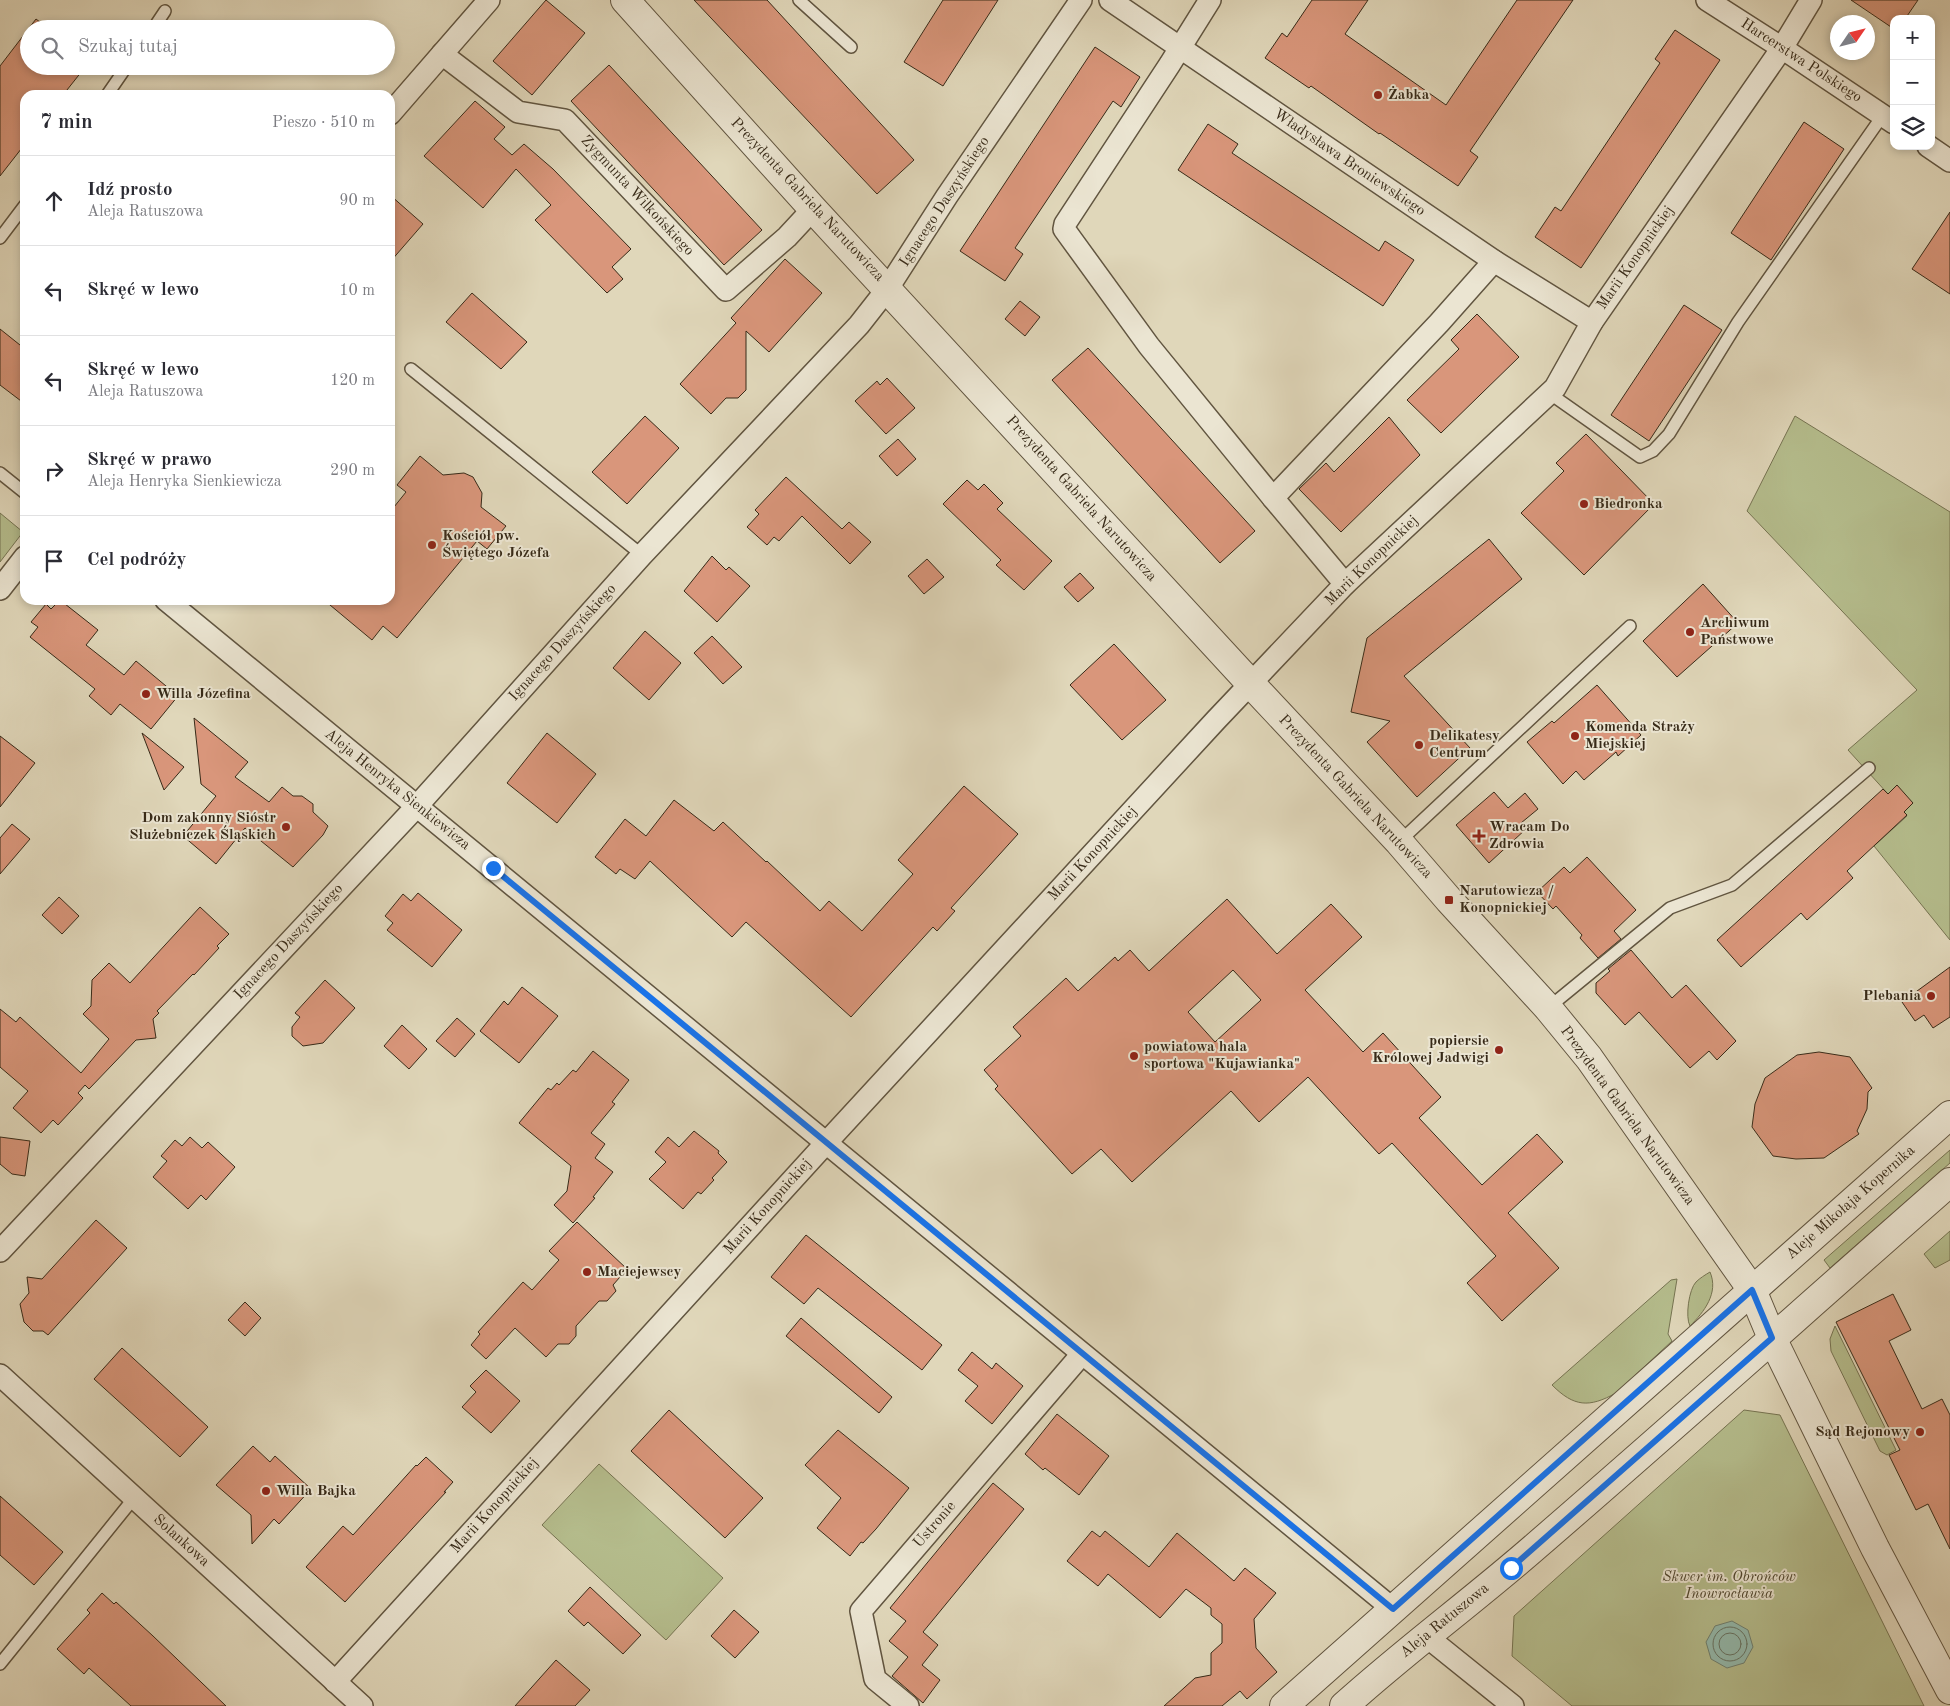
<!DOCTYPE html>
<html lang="pl">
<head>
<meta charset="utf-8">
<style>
  :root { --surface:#fff; --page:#f2f2f3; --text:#2b2b33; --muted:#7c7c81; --line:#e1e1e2 }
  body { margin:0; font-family:"Old Standard TT",serif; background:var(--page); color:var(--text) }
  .controls { position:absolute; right:15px; top:15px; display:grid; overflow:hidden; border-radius:10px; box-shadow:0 2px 8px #0003 }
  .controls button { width:45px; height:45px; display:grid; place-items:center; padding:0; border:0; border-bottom:1px solid var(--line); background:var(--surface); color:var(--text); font:25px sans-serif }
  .compass { position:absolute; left:1830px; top:15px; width:45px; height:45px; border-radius:50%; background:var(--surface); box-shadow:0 2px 8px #0003; rotate:55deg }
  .stop { position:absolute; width:15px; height:15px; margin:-11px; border:4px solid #1a73e8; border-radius:50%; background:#fff }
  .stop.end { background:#1a73e8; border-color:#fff; box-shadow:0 1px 5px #0008 }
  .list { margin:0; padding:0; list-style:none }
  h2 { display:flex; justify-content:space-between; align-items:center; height:65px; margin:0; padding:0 20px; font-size:21px }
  h2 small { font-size:16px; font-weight:400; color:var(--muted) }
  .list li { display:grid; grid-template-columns:32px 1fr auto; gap:15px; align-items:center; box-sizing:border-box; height:90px; padding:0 20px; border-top:1px solid var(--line) }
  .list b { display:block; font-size:19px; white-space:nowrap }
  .list p { margin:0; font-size:16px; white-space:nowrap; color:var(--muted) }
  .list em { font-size:16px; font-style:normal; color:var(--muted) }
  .icon { flex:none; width:28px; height:28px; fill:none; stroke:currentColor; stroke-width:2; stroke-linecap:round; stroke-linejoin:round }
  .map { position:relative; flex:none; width:1950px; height:1706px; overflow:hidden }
  .search { position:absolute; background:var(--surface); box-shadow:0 2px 8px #0003; left:20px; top:20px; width:375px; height:55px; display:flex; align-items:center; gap:12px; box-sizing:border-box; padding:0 18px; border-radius:28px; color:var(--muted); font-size:19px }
  .panel { position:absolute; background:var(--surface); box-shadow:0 2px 8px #0003; left:20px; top:90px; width:375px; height:515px; border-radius:15px }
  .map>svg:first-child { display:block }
</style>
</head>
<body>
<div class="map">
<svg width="1950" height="1706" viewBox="0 0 1950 1706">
  <rect width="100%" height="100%" fill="#e0d7ba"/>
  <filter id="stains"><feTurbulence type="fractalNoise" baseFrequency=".004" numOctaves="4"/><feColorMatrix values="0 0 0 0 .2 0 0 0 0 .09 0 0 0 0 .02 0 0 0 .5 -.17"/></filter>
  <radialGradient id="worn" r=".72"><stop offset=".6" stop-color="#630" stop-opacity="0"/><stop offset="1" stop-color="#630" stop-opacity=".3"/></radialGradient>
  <g fill="#b5bd8d" stroke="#767452">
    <path d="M1795 416 1950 512V940L1874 846 1907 816 1904 812 1897 786 1888 794 1848 750 1917 690 1747 511Z"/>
    <path d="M0 513 23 532 0 562Z"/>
    <path d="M1950 1150V1163L1830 1268 1824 1260Z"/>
    <path d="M1950 1231V1260L1935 1268 1924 1254Z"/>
    <path d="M1710 1272C1719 1293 1704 1312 1690 1326 1685 1317 1689 1289 1696 1282 1700 1278 1705 1275 1710 1272Z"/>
    <path d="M1677 1279 1668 1334 1672 1341 1616 1393C1589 1408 1574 1407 1552 1385L1671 1280Z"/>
    <path d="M1835 1326 1896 1450 1887 1455 1880 1451 1831 1351 1830 1339Z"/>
    <path d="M1744 1410 1780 1415 1924 1706H1572L1512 1656 1514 1616Z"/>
    <path d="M599 1464 723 1578 666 1640 542 1525Z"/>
  </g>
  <path fill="#94baad" stroke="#6f8071" d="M1732 1621 1748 1630 1753 1647 1744 1663 1727 1668 1711 1659 1706 1642 1715 1626Z"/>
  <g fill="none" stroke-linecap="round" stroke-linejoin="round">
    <g stroke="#667262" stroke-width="1">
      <circle cx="1730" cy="1644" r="17"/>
      <circle cx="1730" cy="1644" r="11"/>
    </g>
  </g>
  <g fill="#d9967b" stroke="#372a18" fill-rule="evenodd">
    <path d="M546 0 585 33 532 95 493 61Z"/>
    <path d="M694 0H767L914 160 877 194Z"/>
    <path d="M943 0H998L943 86 904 62Z"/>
    <path d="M1312 0H1368L1345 34 1446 105 1517 0H1573L1470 151 1478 157 1458 186 1380 133 1379 134 1311 86 1309 88 1265 58 1282 33 1287 37Z"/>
    <path d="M1851 0H1918L1905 19H1894V29Z"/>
    <path d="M36 19 49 29H29V66H86L63 95H25V144L0 176V66Z"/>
    <path d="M1675 30 1720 60 1581 268 1535 237 1555 207 1561 211 1660 63 1655 59Z"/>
    <path d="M1095 47 1140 77 1121 107 1113 101 1015 248 1023 254 1005 281 960 251Z"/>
    <path d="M609 65 762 230 724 265 571 101Z"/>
    <path d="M475 101 505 127 494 139 512 155 524 144 553 169 631 249 612 267 623 279 607 293 535 220 551 205 516 169 483 208 424 156Z"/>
    <path d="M1804 122 1844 149 1771 260 1731 233Z"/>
    <path d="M1208 124 1238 144 1232 153 1379 251 1385 241 1414 260 1383 306 1178 170Z"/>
    <path d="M390 195 423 224 390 262Z"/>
    <path d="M1950 212V294L1912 269Z"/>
    <path d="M785 259 822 293 769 352 746 331V390L738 398H726L711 414 680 384 736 323 731 318Z"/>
    <path d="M472 293 527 342 501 369 446 322Z"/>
    <path d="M1020 301 1040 317 1025 336 1005 319Z"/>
    <path d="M1684 305 1722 330 1649 441 1611 415Z"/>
    <path d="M1477 314 1519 357 1441 433 1407 400 1459 349 1451 340Z"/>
    <path d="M0 329 25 349V404L0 385Z"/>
    <path d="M1088 348 1255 531 1220 563 1052 380Z"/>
    <path d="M887 378 915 408 886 434 855 401 877 381 880 385Z"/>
    <path d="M645 416 679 448 627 504 592 472Z"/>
    <path d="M1389 417 1420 455 1341 532 1299 489 1326 463 1334 472Z"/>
    <path d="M1586 434 1654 504 1584 575 1521 513 1564 471 1556 463Z"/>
    <path d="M898 439 916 459 897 476 879 456Z"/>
    <path d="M420 456 443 475 464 473 473 477 482 493 481 507 506 526 487 549 477 541 397 638 383 626 372 640 324 600H390V512L406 492 397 485Z"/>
    <path d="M786 477 842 529 849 522 871 542 850 564 802 516 779 541 774 537 767 545 747 527 759 514 755 510Z"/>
    <path d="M967 480 978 490 984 484 1003 503 997 509 1052 561 1024 590 996 565 1001 560 943 504Z"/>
    <path d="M1489 539 1522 579 1404 676 1470 748 1417 797 1367 742 1390 721 1351 712 1367 638Z"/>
    <path d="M712 556 726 570 729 567 750 586 717 622 684 591Z"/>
    <path d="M927 559 944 577 924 594 908 576Z"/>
    <path d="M1080 573 1094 588 1078 602 1064 587Z"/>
    <path d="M1703 584 1738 623 1677 677 1643 641Z"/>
    <path d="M60 600 98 630 86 645 124 675 136 661 178 696 151 729 120 704 111 715 89 696 95 689 30 637 38 627 31 622 46 604 51 609Z"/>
    <path d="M645 631 681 663 649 700 613 668Z"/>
    <path d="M712 636 742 667 723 684 694 653Z"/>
    <path d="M1114 644 1166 700 1122 740 1070 685Z"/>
    <path d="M1597 685 1641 735 1618 756 1616 752 1584 780 1576 771 1563 784 1527 742 1552 721 1554 723Z"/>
    <path d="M194 718 248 762 235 777 269 802 282 787 293 796H302L313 804V812L328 826 323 835 293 867 245 828 216 864 183 836 216 796 201 784Z"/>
    <path d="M142 733 184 767 164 790Z"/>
    <path d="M547 733 596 774 557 823 507 783Z"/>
    <path d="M0 736 35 763 0 807Z"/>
    <path d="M1897 785 1913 803 1904 812 1907 815 1847 871 1853 878 1807 920 1801 913 1741 967 1717 940 1883 789 1888 794Z"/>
    <path d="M964 786 1018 834 951 908 955 911 937 931 933 927 851 1017 746 922 732 937 650 861 635 879 620 869 616 874 595 857 625 819 646 836 674 800 714 831 723 822 766 862 767 861 820 911 829 901 862 931 913 874 898 860Z"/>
    <path d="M1494 792 1508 808 1525 793 1538 809 1521 823 1526 829 1489 863 1456 825Z"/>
    <path d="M12 824 30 839 0 874V838Z"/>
    <path d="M1587 857 1636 910 1614 931 1621 939 1598 958 1580 938 1582 935 1556 906 1553 909 1537 892 1564 867 1570 873Z"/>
    <path d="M418 893 462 930 432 967 387 930 393 923 385 916 403 894 411 901Z"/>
    <path d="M59 897 79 916 62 934 42 915Z"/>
    <path d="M1227 899 1277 954 1331 904 1362 937 1305 990 1363 1052 1383 1033 1441 1097 1419 1118 1482 1185 1537 1134 1563 1162 1508 1213 1559 1268 1502 1321 1467 1283 1496 1256 1392 1143 1379 1154 1308 1077 1259 1122 1231 1091 1132 1182 1101 1149 1072 1174 995 1089 998 1086 984 1070 1021 1036 1013 1027 1066 978 1078 991 1115 957 1118 961 1130 950 1149 971ZM1233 970 1261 1000 1215 1042 1188 1012Z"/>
    <path d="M200 907 229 934 217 946 219 948 194 975 193 974 157 1011 159 1013 153 1019 156 1038 136 1040 89 1089 85 1085 78 1093 83 1098 58 1125 53 1120 41 1133 13 1108 28 1091 0 1067V1009L16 1022 20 1017 81 1073 109 1039 83 1014 91 1006 92 980 109 963 130 983Z"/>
    <path d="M1631 950 1672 998 1686 985 1736 1041 1717 1060 1709 1051 1690 1068 1639 1012 1625 1025 1596 993V983L1610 971 1608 969Z"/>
    <path d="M1950 967V1017L1933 1028 1924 1015 1915 1021 1902 1002Z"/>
    <path d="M325 980 355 1008 323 1043 303 1046 292 1036V1027L300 1017 295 1013Z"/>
    <path d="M522 987 558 1016 519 1063 480 1031 504 1001 508 1005Z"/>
    <path d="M457 1018 475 1034 455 1057 436 1041Z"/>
    <path d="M402 1025 427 1049 409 1069 384 1046Z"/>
    <path d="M593 1051 629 1080 612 1102 615 1104 591 1133 605 1144 595 1158 613 1172 593 1197 595 1198 573 1223 554 1205 567 1191 571 1166 519 1123 548 1088 551 1090 557 1083 559 1085 573 1070 576 1072Z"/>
    <path d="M1819 1052 1850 1057 1872 1088 1868 1092 1867 1109 1857 1131 1859 1134 1824 1158 1796 1159 1773 1156 1752 1127 1755 1104 1765 1078 1797 1055Z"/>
    <path d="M694 1131 719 1151 718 1153 727 1162 712 1178 714 1180 701 1194 698 1192 683 1209 649 1179 666 1162 655 1152 668 1137 679 1147Z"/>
    <path d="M0 1137 30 1141 25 1176 12 1174 0 1164Z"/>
    <path d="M190 1137 202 1148 208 1142 235 1167 206 1200 201 1195 188 1209 153 1177 167 1161 161 1156 175 1140 182 1146Z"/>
    <path d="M96 1220 127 1248 48 1335 43 1331H33L24 1322 20 1304 29 1293 27 1277 42 1279Z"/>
    <path d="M577 1222 627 1269 613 1285 616 1291 607 1301H599L576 1326V1336L569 1344H558L546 1357 515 1328 486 1359 471 1345 480 1334 478 1332 523 1282 532 1290 559 1260 549 1251Z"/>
    <path d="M806 1235 942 1345 922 1370 818 1288 804 1304 771 1277Z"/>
    <path d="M1893 1294 1911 1330 1889 1341 1922 1409 1942 1399 1950 1415V1549L1928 1504 1916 1510 1889 1455 1900 1450 1836 1322Z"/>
    <path d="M245 1302 261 1318 245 1336 228 1320Z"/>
    <path d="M801 1318 892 1397 879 1413 786 1336Z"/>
    <path d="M122 1348 208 1427 180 1457 94 1379Z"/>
    <path d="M972 1352 992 1369 996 1363 1023 1386 992 1424 965 1401 978 1386 958 1370Z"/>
    <path d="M486 1370 520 1401 491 1433 462 1407 476 1392 470 1386Z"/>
    <path d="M669 1410 763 1498 725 1538 631 1451Z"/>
    <path d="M1057 1414 1109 1456 1079 1495 1045 1468 1043 1470 1025 1454Z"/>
    <path d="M838 1430 909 1488 876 1529 863 1543 861 1542 850 1556 817 1528 841 1498 805 1465Z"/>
    <path d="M253 1446 270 1462 275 1456 311 1489 279 1524 274 1519 252 1544 251 1515 216 1485Z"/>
    <path d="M426 1457 453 1482 444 1492H446L345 1602 306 1567 343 1526 353 1535 416 1465 417 1466Z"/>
    <path d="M993 1483 1024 1509 923 1632 938 1645 922 1665 940 1680 923 1703 892 1676 908 1657 889 1641 906 1621 890 1608Z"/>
    <path d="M0 1496 63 1552 34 1585 0 1555Z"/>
    <path d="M1092 1531 1100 1537 1105 1531 1149 1567 1177 1533 1234 1581 1245 1568 1276 1593 1254 1619 1256 1648 1277 1672 1247 1699 1240 1691 1222 1706H1164L1195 1678 1211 1675V1653L1222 1643V1624L1211 1615V1608L1186 1589 1160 1618 1108 1574 1098 1586 1067 1561Z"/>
    <path d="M590 1587 641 1635 623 1654 588 1622 584 1626 568 1611Z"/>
    <path d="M102 1593 114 1604 116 1602 153 1636 226 1706H131L89 1668 84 1674 57 1649 90 1613 87 1610Z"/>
    <path d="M734 1610 759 1632 735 1658 711 1636Z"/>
    <path d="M556 1660 590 1690 575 1706H515Z"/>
  </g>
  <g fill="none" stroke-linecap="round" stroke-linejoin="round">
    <g stroke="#615540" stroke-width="14">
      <g id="service">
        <path d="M799 0 851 47"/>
        <path d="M153 29 165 11"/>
        <path d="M107 95 127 66"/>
        <path d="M0 238 25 205"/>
        <path d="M411 369 642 555"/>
        <path d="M1549 393 1640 457 1653 451 1669 434 1738 322 1883 115"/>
        <path d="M0 473 25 493"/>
        <path d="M1399 842 1630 626"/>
        <path d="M1548 1008 1670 908 1732 885 1869 768"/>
        <path d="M0 1664 134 1498"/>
      </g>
    </g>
    <g stroke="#615540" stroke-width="24">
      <g id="minor">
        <path d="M1110 0 1494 261 1592 322"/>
        <path d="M1210 0 1170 64 1065 224 1064 229 1149 346 1273 498"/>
        <path d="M1707 0 1782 48 1894 123"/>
        <path d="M442 54 518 112 565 120 726 290 787 237 813 209"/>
        <path d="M390 114 489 0"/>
        <path d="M1928 146 1950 161"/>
        <path d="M1345 584 1273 498 1439 323 1494 261"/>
        <path d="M0 589 25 557"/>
        <path d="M166 600 1393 1609"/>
        <path d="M0 1251 417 806 642 555 859 325 888 288 947 196 1081 0"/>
        <path d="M0 1375 362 1706"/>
        <path d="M1426 1636 1513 1706"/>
        <path d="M335 1682 826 1143 1216 720 1345 584 1555 388 1592 322 1782 48 1811 0"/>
        <path d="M908 1706 875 1679 861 1611 1082 1354"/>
      </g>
    </g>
    <g stroke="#615540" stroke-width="30">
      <g id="tertiary">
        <path d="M625 0 813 209 1251 684 1399 842 1449 900 1548 1008 1589 1058 1752 1290 1772 1338 1875 1548 1950 1690"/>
        <path d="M1284 1706 1950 1115"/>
        <path d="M1344 1706C1406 1650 1473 1601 1536 1546 1675 1426 1812 1303 1950 1182"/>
      </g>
    </g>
    <use href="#service" stroke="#ebe5d2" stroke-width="11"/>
    <use href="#minor" stroke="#ebe5d2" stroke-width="21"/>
    <use href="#tertiary" stroke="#ebe5d2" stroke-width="28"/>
  </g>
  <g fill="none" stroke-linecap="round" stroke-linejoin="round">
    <path stroke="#1a73e8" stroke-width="6" d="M493 868 1393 1609 1752 1290 1772 1338 1511 1568"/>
  </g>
  <g fill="#8f2418" stroke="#ebe5d2" stroke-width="2">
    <circle cx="1378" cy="95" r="5"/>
    <circle cx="1584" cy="504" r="5"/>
    <circle cx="432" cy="545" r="5"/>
    <circle cx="1690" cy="632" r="5"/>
    <circle cx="146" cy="694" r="5"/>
    <circle cx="1575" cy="736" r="5"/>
    <circle cx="1419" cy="745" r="5"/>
    <circle cx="286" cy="827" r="5"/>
    <path d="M1476.5 828.5h5v5h5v5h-5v5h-5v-5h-5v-5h5z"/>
    <rect x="1444" y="895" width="10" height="10" rx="2.5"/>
    <circle cx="1931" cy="996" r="5"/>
    <circle cx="1499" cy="1050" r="5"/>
    <circle cx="1134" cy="1056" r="5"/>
    <circle cx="587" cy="1272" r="5"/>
    <circle cx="1920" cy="1432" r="5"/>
    <circle cx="266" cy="1491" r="5"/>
  </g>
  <g text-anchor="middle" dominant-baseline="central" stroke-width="4" stroke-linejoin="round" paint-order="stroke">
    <g font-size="15" fill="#372a18" stroke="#ebe5d2">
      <text transform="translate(1801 61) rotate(33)">Harcerstwa Polskiego</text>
      <text transform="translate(1349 163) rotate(34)">Władysława Broniewskiego</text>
      <text transform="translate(637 196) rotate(47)">Zygmunta Wilkońskiego</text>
      <text transform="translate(807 200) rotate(47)">Prezydenta Gabriela Narutowicza</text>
      <text transform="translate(945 202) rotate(-57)">Ignacego Daszyńskiego</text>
      <text transform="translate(1636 258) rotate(-55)">Marii Konopnickiej</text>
      <text transform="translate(1081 499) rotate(48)">Prezydenta Gabriela Narutowicza</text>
      <text transform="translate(1372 561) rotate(-44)">Marii Konopnickiej</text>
      <text transform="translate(563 643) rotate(-48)">Ignacego Daszyńskiego</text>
      <text transform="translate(397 790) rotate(39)">Aleja Henryka Sienkiewicza</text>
      <text transform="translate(1355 797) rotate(47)">Prezydenta Gabriela Narutowicza</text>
      <text transform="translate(1093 854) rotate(-47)">Marii Konopnickiej</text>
      <text transform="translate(289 942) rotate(-47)">Ignacego Daszyńskiego</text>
      <text transform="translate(1627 1116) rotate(54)">Prezydenta Gabriela Narutowicza</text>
      <text transform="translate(1851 1203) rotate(-41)">Aleje Mikołaja Kopernika</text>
      <text transform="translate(768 1207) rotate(-48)">Marii Konopnickiej</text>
      <text transform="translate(495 1506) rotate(-48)">Marii Konopnickiej</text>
      <text transform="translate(935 1525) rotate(-49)">Ustronie</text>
      <text transform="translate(181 1541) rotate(42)">Solankowa</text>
      <text transform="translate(1445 1621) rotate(-39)">Aleja Ratuszowa</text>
    </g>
    <g font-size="15" font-weight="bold" fill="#372a18" stroke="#ebe5d2" text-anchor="start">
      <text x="1388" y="95">Żabka</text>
      <text x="1594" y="504">Biedronka</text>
      <text x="442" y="536">Kościół pw.<tspan x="442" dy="17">Świętego Józefa</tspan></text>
      <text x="1700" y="623">Archiwum<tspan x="1700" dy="17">Państwowe</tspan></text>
      <text x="156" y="694">Willa Józefina</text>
      <text x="1585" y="727">Komenda Straży<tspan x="1585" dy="17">Miejskiej</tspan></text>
      <text x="1429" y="736">Delikatesy<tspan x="1429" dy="17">Centrum</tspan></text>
      <text x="276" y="818" text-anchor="end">Dom zakonny Sióstr<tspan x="276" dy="17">Służebniczek Śląskich</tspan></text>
      <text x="1489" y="827">Wracam Do<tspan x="1489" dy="17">Zdrowia</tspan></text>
      <text x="1459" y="891">Narutowicza /<tspan x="1459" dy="17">Konopnickiej</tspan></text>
      <text x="1921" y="996" text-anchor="end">Plebania</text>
      <text x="1489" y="1041" text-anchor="end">popiersie<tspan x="1489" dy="17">Królowej Jadwigi</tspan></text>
      <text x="1144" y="1047">powiatowa hala<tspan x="1144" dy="17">sportowa "Kujawianka"</tspan></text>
      <text x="597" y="1272">Maciejewscy</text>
      <text x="1910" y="1432" text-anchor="end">Sąd Rejonowy</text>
      <text x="276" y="1491">Willa Bajka</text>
    </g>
    <g font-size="15" font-style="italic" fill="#50472f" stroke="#ebe5d2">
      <text x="1729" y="1577">Skwer im. Obrońców<tspan x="1729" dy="17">Inowrocławia</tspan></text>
    </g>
  </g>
  <rect width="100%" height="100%" filter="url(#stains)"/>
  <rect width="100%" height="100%" fill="url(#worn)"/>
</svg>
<div class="controls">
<button>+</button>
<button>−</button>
<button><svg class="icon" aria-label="layers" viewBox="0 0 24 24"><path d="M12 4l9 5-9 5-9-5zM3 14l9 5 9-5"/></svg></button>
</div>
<svg class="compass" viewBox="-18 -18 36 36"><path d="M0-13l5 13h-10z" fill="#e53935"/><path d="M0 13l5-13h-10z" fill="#7c7c81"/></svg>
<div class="stop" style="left:1511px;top:1568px"></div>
<div class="stop end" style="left:493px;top:868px"></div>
<div class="search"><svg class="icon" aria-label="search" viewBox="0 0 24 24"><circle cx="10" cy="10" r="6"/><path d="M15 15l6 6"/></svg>Szukaj tutaj</div>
<section class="panel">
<h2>7 min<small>Pieszo · 510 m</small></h2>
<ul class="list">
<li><svg class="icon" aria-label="ahead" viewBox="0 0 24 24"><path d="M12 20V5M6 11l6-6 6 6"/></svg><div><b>Idź prosto</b><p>Aleja Ratuszowa</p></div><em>90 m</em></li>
<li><svg class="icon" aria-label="left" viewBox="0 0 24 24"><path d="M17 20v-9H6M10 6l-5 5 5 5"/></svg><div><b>Skręć w lewo</b></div><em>10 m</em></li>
<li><svg class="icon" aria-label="left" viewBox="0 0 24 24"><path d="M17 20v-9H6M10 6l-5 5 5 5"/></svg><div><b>Skręć w lewo</b><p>Aleja Ratuszowa</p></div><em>120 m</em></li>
<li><svg class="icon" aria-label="right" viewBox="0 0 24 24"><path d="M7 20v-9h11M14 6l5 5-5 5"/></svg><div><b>Skręć w prawo</b><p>Aleja Henryka Sienkiewicza</p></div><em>290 m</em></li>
<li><svg class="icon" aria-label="arrive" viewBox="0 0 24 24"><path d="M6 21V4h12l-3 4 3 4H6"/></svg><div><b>Cel podróży</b></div></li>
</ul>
</section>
</div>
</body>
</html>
